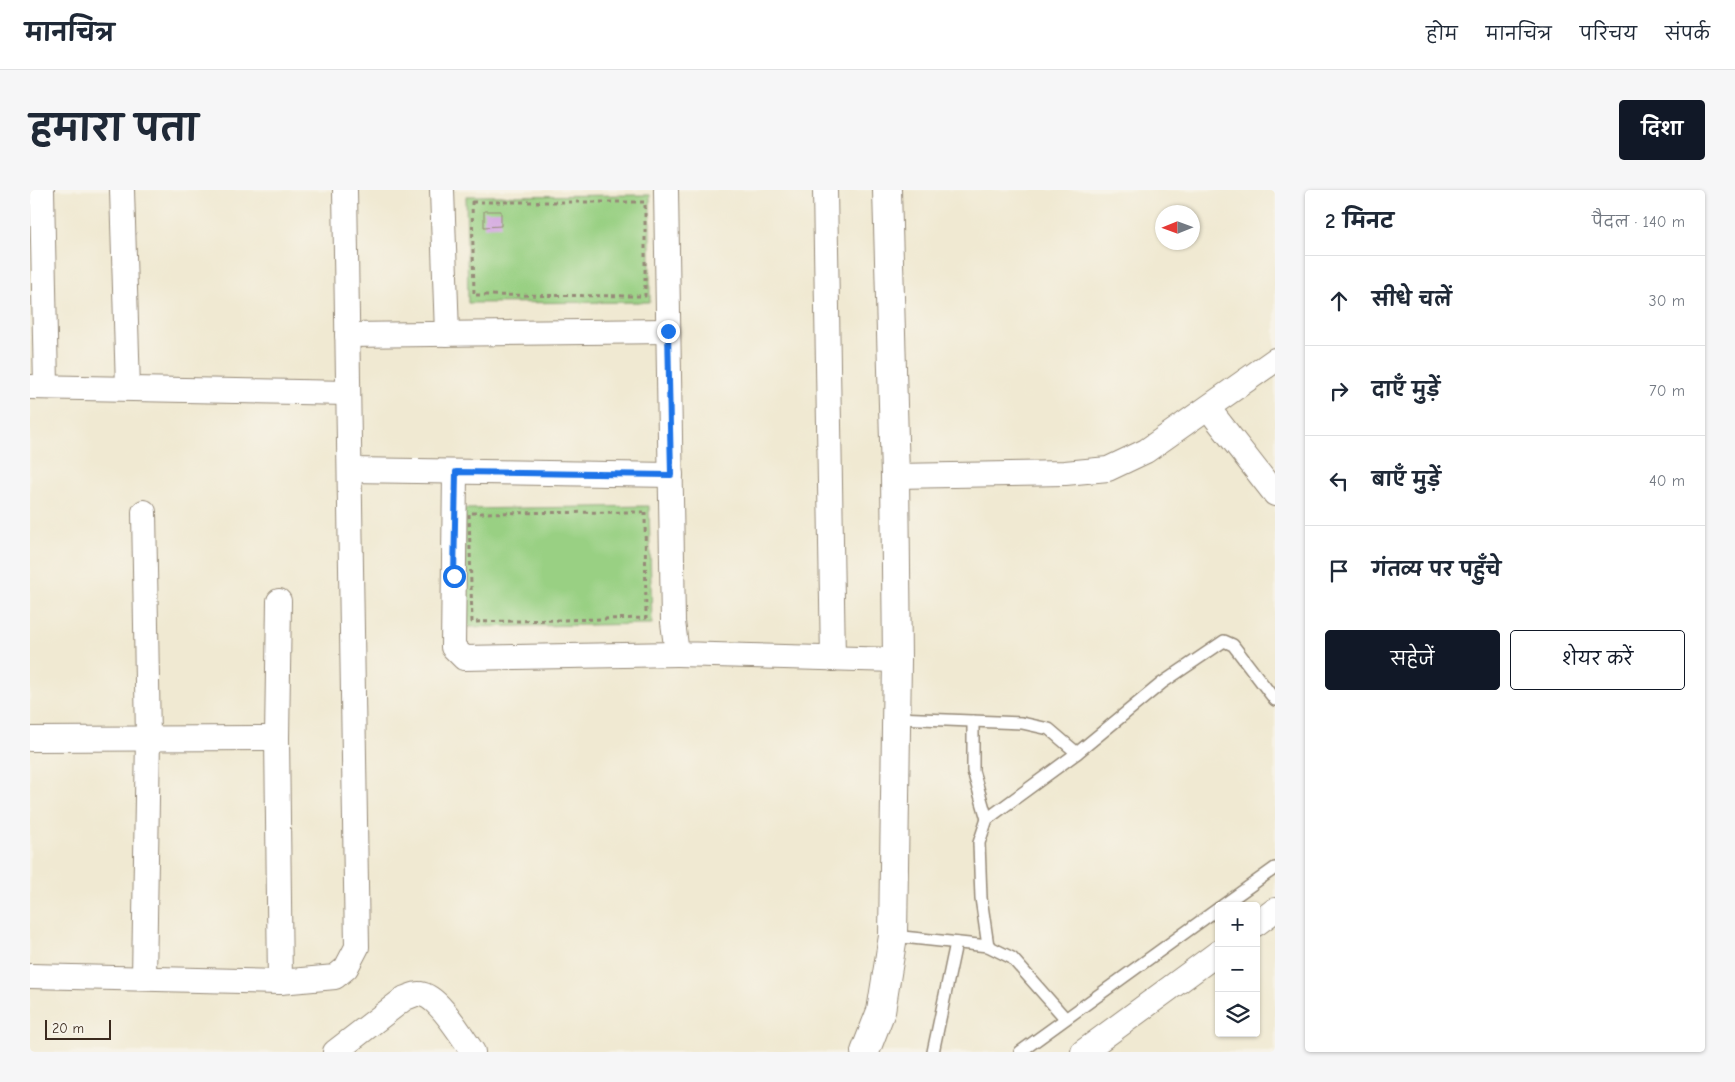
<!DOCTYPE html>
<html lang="hi">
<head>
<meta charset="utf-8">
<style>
  :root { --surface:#fff; --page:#f6f6f7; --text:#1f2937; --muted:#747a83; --line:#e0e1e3; --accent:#111827 }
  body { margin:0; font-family:"Comic Neue","Playpen Sans Deva",sans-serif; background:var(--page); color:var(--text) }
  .controls { position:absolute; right:15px; bottom:15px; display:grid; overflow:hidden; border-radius:5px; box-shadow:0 1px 4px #0004 }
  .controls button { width:45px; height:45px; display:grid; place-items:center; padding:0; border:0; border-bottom:1px solid var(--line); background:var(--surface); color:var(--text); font:25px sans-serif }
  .compass { position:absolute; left:1125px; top:15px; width:45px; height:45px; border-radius:50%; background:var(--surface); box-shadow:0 1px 4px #0004; rotate:269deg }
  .scale { position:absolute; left:15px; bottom:12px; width:66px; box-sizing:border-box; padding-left:5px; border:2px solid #3b2a1e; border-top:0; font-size:14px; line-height:18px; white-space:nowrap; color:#3b2a1e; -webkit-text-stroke:4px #f7f3e8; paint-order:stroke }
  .stop { position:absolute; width:15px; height:15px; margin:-11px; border:4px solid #1a73e8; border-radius:50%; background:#fff }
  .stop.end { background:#1a73e8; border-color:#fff; box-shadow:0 1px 5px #0008 }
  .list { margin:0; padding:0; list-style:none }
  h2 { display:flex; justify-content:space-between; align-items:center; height:65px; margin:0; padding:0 20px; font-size:21px }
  h2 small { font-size:16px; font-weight:400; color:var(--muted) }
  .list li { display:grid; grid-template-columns:32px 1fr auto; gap:15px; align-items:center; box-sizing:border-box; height:90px; padding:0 20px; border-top:1px solid var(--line) }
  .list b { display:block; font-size:19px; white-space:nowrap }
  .list em { font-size:16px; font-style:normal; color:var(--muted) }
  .actions { display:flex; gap:10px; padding:15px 20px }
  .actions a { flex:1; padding:11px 0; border:1px solid var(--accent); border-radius:5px; text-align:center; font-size:18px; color:var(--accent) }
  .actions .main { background:var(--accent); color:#fff }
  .icon { flex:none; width:28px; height:28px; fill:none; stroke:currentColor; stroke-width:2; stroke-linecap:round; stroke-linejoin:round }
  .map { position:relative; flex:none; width:1245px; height:862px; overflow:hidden; border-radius:5px }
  header { display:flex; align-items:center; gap:30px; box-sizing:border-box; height:70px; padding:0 25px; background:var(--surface); border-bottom:1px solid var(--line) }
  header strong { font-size:24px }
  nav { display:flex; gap:28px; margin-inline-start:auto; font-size:18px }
  .intro { display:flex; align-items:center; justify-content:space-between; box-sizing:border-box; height:120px; padding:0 30px }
  h1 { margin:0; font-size:35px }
  .button { padding:12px 22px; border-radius:5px; background:var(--accent); color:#fff; font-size:18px; font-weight:700 }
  main { display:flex; gap:30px; padding:0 30px }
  aside { flex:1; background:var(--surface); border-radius:5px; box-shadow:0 1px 4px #0004 }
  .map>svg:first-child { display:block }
</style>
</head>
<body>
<header>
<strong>मानचित्र</strong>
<nav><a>होम</a><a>मानचित्र</a><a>परिचय</a><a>संपर्क</a></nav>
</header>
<div class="intro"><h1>हमारा पता</h1><a class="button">दिशा</a></div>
<main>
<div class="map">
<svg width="1245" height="862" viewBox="0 0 1245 862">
  <rect width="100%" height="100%" fill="#f7f3e8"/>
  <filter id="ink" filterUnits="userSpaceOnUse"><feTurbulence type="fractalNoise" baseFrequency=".02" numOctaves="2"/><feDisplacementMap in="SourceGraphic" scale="10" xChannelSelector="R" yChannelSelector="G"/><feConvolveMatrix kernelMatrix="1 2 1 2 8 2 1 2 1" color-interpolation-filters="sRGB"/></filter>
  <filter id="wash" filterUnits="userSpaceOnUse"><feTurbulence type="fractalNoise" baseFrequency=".0096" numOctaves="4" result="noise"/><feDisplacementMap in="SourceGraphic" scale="20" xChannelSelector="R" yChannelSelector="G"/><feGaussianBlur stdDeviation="1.12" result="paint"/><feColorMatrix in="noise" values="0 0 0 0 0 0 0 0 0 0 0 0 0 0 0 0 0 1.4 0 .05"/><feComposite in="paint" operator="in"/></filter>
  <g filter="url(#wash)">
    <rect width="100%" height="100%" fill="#f0e9d2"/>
    <g fill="#99d083" stroke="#6a7d50">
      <path d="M620 5V112L438 113 436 6Z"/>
      <path d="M619 316 622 434 436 437 433 319Z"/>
    </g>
    <g id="blocks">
      <path fill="#d1a3e0" d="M454 21H471V36L454 37Z"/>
    </g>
  </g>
  <g filter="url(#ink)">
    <use href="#blocks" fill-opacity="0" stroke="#968a78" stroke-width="1"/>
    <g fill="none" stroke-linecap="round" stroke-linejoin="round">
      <g stroke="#968a78" stroke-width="14">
        <g id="lane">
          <path d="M866 528 992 533 1019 539 1047 563"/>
          <path d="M943 531V581L957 629"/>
          <path d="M1192 716 1245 678"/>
          <path d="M863 746 958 756 982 768 1035 828"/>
          <path d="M958 756 951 708 949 653 957 629 1047 563 1132 493 1194 451 1203 455 1245 510"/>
          <path d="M903 862 926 753"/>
          <path d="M990 862 1189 718"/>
        </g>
      </g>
      <g stroke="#968a78" stroke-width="26">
        <g id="street">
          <path d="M12 0 16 196"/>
          <path d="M92 0 98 198"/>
          <path d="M412 0 417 144"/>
          <path d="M636 0 643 432 647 464 867 470"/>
          <path d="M795 0 803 469"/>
          <path d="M317 145 638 141"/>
          <path d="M0 197 318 203"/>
          <path d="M1178 218 1245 304"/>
          <path d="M320 280 641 285"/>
          <path d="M425 282 423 457 434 468 647 464"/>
          <path d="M865 286 1035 283 1078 279 1116 261 1245 170"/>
          <path d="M114 322 118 548 114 788"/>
          <path d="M249 411 247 548 250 792"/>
          <path d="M0 549 247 548"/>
          <path d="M1226 734 1245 720"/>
          <path d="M0 786 250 792 305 787 316 778 327 757 315 0"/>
          <path d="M305 862 375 808C380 807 385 803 390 804 409 806 431 846 443 862"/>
          <path d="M1053 862 1189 762"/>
        </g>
      </g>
      <g stroke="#968a78" stroke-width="30">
        <path id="secondary" d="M835 862 851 821 863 746 867 470 865 286 857 0"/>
      </g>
      <g stroke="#968a78" stroke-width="3" stroke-dasharray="4 4" stroke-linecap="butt">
        <path d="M442 12H615V106L444 105Z"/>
        <path d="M615 322 616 428 442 432 439 323Z"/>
      </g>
      <use href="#lane" stroke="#fff" stroke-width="11"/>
      <use href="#street" stroke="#fff" stroke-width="24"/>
      <use href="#secondary" stroke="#fff" stroke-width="28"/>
    </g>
  </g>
  <g fill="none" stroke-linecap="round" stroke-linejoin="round" filter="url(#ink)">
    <path stroke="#1a73e8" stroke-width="6" d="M424 386 426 282 641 285 638 141"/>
  </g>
</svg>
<div class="controls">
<button>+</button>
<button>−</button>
<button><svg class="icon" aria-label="layers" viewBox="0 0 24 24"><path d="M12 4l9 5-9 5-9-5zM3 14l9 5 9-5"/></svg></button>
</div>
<svg class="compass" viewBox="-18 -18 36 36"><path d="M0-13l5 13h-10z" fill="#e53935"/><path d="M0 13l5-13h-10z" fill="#747a83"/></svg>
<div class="scale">20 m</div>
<div class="stop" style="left:424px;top:386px"></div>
<div class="stop end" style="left:638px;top:141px"></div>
</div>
<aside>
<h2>2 मिनट<small>पैदल · 140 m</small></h2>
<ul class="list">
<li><svg class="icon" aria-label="ahead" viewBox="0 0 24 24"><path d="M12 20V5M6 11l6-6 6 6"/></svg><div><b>सीधे चलें</b></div><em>30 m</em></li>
<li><svg class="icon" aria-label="right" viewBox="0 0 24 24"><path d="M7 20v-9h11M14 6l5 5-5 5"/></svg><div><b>दाएँ मुड़ें</b></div><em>70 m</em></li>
<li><svg class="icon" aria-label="left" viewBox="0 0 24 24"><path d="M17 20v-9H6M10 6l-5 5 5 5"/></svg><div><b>बाएँ मुड़ें</b></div><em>40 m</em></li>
<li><svg class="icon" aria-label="arrive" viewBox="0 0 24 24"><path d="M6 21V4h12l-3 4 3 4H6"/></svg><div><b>गंतव्य पर पहुँचे</b></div></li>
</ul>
<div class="actions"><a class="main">सहेजें</a><a>शेयर करें</a></div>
</aside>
</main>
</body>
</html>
